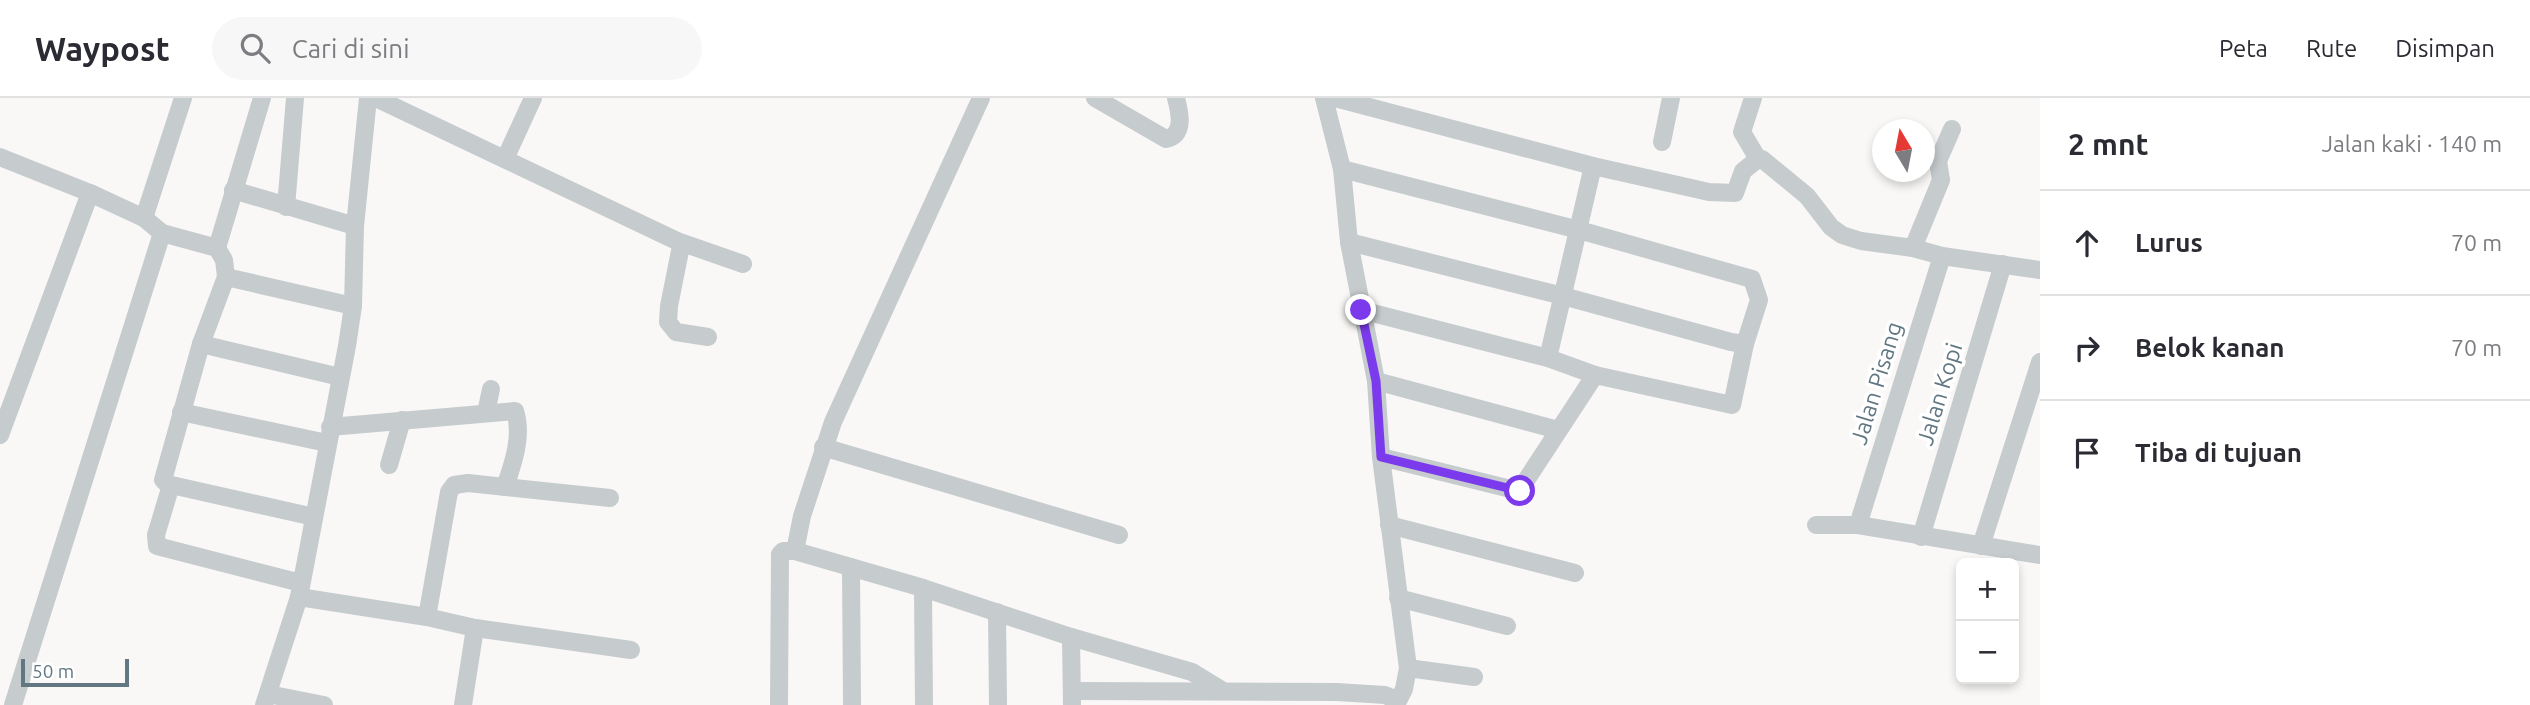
<!DOCTYPE html>
<html lang="id">
<head>
<meta charset="utf-8">
<style>
  :root { --surface:#fff; --page:#f7f7f7; --text:#2b2b33; --muted:#7c7c81; --line:#e1e1e2 }
  body { margin:0; font-family:Ubuntu,sans-serif; background:var(--page); color:var(--text) }
  .controls { position:absolute; right:21px; bottom:21px; display:grid; overflow:hidden; border-radius:10px; box-shadow:0 4px 10px #0003 }
  .controls button { width:63px; height:63px; display:grid; place-items:center; padding:0; border:0; border-bottom:2px solid var(--line); background:var(--surface); color:var(--text); font:35px sans-serif }
  .compass { position:absolute; left:1872px; top:21px; width:63px; height:63px; border-radius:50%; background:var(--surface); box-shadow:0 4px 10px #0003; rotate:350deg }
  .scale { position:absolute; left:21px; bottom:18px; width:108px; box-sizing:border-box; padding-left:7px; border:4px solid #617883; border-top:0; font-size:19px; line-height:24px; white-space:nowrap; color:#617883; -webkit-text-stroke:5px #fff; paint-order:stroke }
  .stop { position:absolute; width:21px; height:21px; margin:-16px; border:5px solid #7c3aed; border-radius:50%; background:#fff }
  .stop.end { background:#7c3aed; border-color:#fff; box-shadow:0 2px 7px #0008 }
  .list { margin:0; padding:0; list-style:none }
  h2 { display:flex; justify-content:space-between; align-items:center; height:91px; margin:0; padding:0 28px; font-size:30px }
  h2 small { font-size:23px; font-weight:400; color:var(--muted) }
  .list li { display:grid; grid-template-columns:46px 1fr auto; gap:21px; align-items:center; box-sizing:border-box; height:105px; padding:0 28px; border-top:2px solid var(--line) }
  .list b { display:block; font-size:26px; white-space:nowrap }
  .list em { font-size:23px; font-style:normal; color:var(--muted) }
  .icon { flex:none; width:38px; height:38px; fill:none; stroke:currentColor; stroke-width:2; stroke-linecap:round; stroke-linejoin:round }
  .map { position:relative; flex:none; width:2040px; height:607px; overflow:hidden }
  header { display:flex; align-items:center; gap:42px; box-sizing:border-box; height:98px; padding:0 35px; background:var(--surface); border-bottom:2px solid var(--line) }
  header strong { font-size:33px }
  nav { display:flex; gap:38px; margin-inline-start:auto; font-size:24px }
  .search { width:490px; height:63px; background:var(--page); display:flex; align-items:center; gap:18px; box-sizing:border-box; padding:0 24px; border-radius:38px; color:var(--muted); font-size:26px }
  main { display:flex }
  aside { flex:1; background:var(--surface) }
  .map>svg:first-child { display:block }
</style>
</head>
<body>
<header>
<strong>Waypost</strong>
<div class="search"><svg class="icon" aria-label="search" viewBox="0 0 24 24"><circle cx="10" cy="10" r="6"/><path d="M15 15l6 6"/></svg>Cari di sini</div>
<nav><a>Peta</a><a>Rute</a><a>Disimpan</a></nav>
</header>
<main>
<div class="map">
<svg width="2040" height="607" viewBox="0 0 2040 607">
  <rect width="100%" height="100%" fill="#f9f8f6"/>
  <g fill="none" stroke-linecap="round" stroke-linejoin="round">
    <g stroke="#c6cbce" stroke-width="18">
      <path d="M376 0 677 143 681 148 669 208 668 224 676 234 708 239"/>
      <path d="M1095 0 1166 41C1185 37 1180 15 1176 0"/>
      <path d="M1324 0 1342 71 1349 144 1376 283 1381 359 1408 570 1404 591 1396 607"/>
      <path d="M1335 0 1593 68 1709 94 1735 95 1743 73 1758 61H1762L1807 98 1831 129 1842 137 1861 143 1913 150 1942 158 2040 172"/>
      <path d="M1753 0 1742 34 1758 61"/>
      <path d="M1662 44 1671 0"/>
      <path d="M0 59 90 95 144 120 162 135 217 150 224 162 226 179 201 246 163 382 167 386 314 419"/>
      <path d="M505 61 533 0"/>
      <path d="M1342 71 1579 132 1752 181 1759 202 1745 246 1732 307 1595 277 1548 260 1361 212"/>
      <path d="M233 92 355 128"/>
      <path d="M286 109 295 0"/>
      <path d="M144 120 183 0"/>
      <path d="M677 143 743 166"/>
      <path d="M1349 144 1563 198 1731 244 1745 246"/>
      <path d="M217 150 262 0"/>
      <path d="M1913 150 1941 82 1938 63 1952 31"/>
      <path d="M226 179 353 208"/>
      <path d="M201 246 340 279"/>
      <path d="M1548 260 1593 68"/>
      <path d="M1376 283 1558 332"/>
      <path d="M181 314 327 345"/>
      <path d="M486 315 491 291"/>
      <path d="M330 329 515 313C523 338 513 366 505 389"/>
      <path d="M0 337 90 95"/>
      <path d="M823 349 1119 437"/>
      <path d="M1381 359 1519 393 1595 277"/>
      <path d="M389 367 402 322"/>
      <path d="M171 387 156 437 157 448 301 485"/>
      <path d="M1389 427 1575 475"/>
      <path d="M1816 427H1858L2040 457"/>
      <path d="M1858 427 1942 158"/>
      <path d="M1921 439 2003 166"/>
      <path d="M1981 448 2040 264"/>
      <path d="M795 453 802 418 833 324 981 0"/>
      <path d="M851 469 852 607"/>
      <path d="M923 490 924 607"/>
      <path d="M299 499 427 519 475 530 631 552"/>
      <path d="M1398 500 1507 528"/>
      <path d="M997 514 998 607"/>
      <path d="M427 519 449 394 454 387 468 385 610 400"/>
      <path d="M1071 539 1072 607"/>
      <path d="M1408 570 1474 579"/>
      <path d="M1072 593 1337 594 1385 597 1390 599 1396 607"/>
      <path d="M268 596 324 607"/>
      <path d="M13 607 162 135"/>
      <path d="M264 607 299 499 347 248 353 208 355 128 368 0"/>
      <path d="M463 607 475 530"/>
      <path d="M779 607 780 456 783 453H795L923 490 1071 539 1192 574 1223 593"/>
    </g>
  </g>
  <g fill="none" stroke-linecap="round" stroke-linejoin="round">
    <path stroke="#7c3aed" stroke-width="9" d="M1361 212 1376 283 1381 359 1520 393"/>
  </g>
  <g text-anchor="middle" dominant-baseline="central" stroke-width="7" stroke-linejoin="round" paint-order="stroke">
    <g font-size="23" fill="#617883" stroke="#fff">
      <text transform="translate(1876 285) rotate(-73)">Jalan Pisang</text>
      <text transform="translate(1939 296) rotate(-73)">Jalan Kopi</text>
    </g>
  </g>
</svg>
<div class="controls">
<button>+</button>
<button>−</button>
</div>
<svg class="compass" viewBox="-18 -18 36 36"><path d="M0-13l5 13h-10z" fill="#e53935"/><path d="M0 13l5-13h-10z" fill="#7c7c81"/></svg>
<div class="scale">50 m</div>
<div class="stop" style="left:1520px;top:393px"></div>
<div class="stop end" style="left:1361px;top:212px"></div>
</div>
<aside>
<h2>2 mnt<small>Jalan kaki · 140 m</small></h2>
<ul class="list">
<li><svg class="icon" aria-label="ahead" viewBox="0 0 24 24"><path d="M12 20V5M6 11l6-6 6 6"/></svg><div><b>Lurus</b></div><em>70 m</em></li>
<li><svg class="icon" aria-label="right" viewBox="0 0 24 24"><path d="M7 20v-9h11M14 6l5 5-5 5"/></svg><div><b>Belok kanan</b></div><em>70 m</em></li>
<li><svg class="icon" aria-label="arrive" viewBox="0 0 24 24"><path d="M6 21V4h12l-3 4 3 4H6"/></svg><div><b>Tiba di tujuan</b></div></li>
</ul>
</aside>
</main>
</body>
</html>
